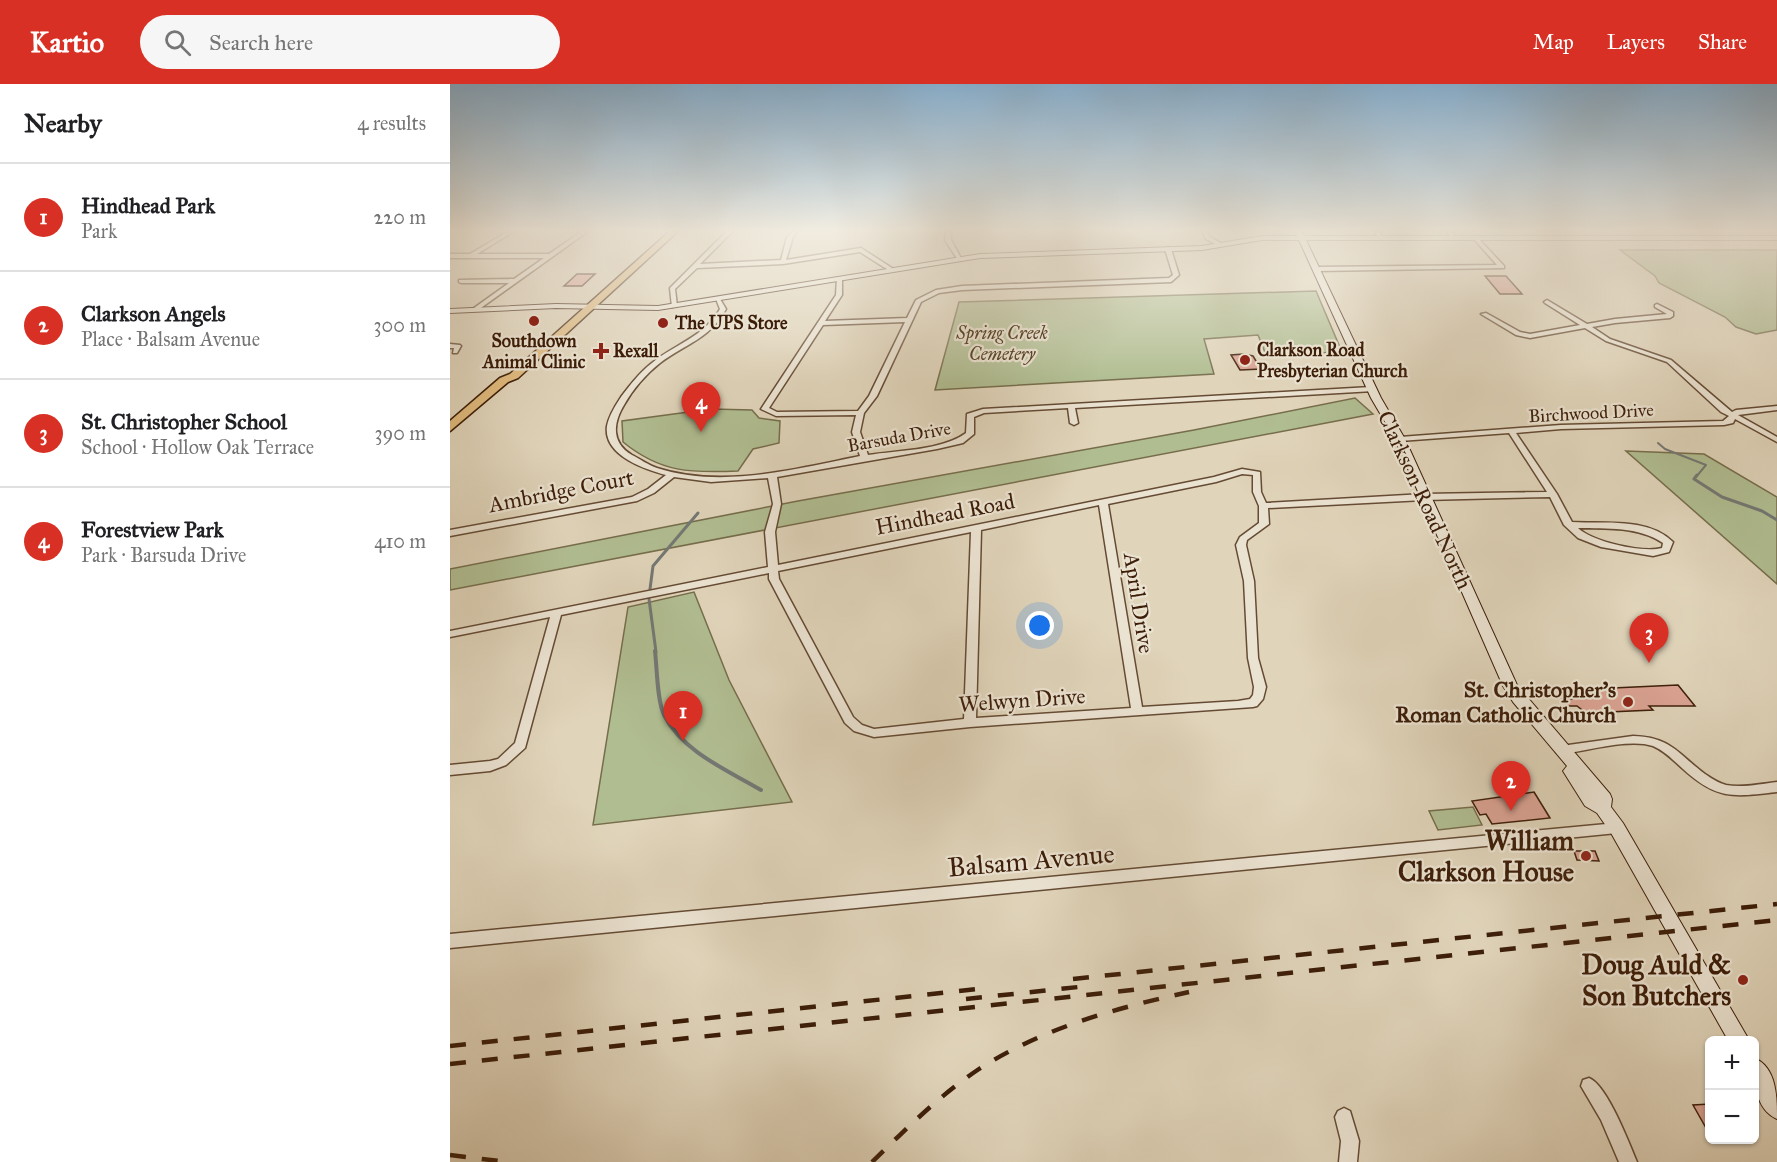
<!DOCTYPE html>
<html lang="en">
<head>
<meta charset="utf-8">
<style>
  :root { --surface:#fff; --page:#f6f6f6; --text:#202124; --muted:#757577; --line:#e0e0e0; --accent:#d93025 }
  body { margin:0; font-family:"IM FELL Great Primer",serif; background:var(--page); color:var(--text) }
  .controls { position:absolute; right:18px; bottom:18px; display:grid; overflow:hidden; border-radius:9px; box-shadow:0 2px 4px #0004 }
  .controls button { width:54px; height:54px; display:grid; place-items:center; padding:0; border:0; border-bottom:2px solid var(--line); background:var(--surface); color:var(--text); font:30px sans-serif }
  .you { position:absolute; left:590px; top:542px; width:21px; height:21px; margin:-15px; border:4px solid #fff; border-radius:50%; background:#1a73e8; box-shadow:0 0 0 9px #1a73e833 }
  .badge { display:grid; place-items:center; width:39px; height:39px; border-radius:50%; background:var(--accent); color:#fff; font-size:20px; font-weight:700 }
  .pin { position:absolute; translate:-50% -50px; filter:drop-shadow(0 2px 3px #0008) }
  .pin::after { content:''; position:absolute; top:32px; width:21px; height:18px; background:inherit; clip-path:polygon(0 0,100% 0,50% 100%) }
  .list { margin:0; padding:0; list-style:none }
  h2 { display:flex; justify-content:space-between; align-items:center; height:78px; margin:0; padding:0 24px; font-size:26px }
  h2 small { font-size:20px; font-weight:400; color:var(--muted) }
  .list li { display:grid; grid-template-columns:39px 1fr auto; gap:18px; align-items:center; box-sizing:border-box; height:108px; padding:0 24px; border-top:2px solid var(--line) }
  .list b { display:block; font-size:22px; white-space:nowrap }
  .list p { margin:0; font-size:20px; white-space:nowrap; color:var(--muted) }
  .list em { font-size:20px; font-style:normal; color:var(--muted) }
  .icon { flex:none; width:33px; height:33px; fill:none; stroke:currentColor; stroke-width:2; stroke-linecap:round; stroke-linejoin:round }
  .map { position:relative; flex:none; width:1327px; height:1078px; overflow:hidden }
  header { display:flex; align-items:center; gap:36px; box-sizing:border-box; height:84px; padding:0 30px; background:var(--accent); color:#fff }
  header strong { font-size:28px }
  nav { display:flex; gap:33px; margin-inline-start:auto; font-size:21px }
  .search { width:420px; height:54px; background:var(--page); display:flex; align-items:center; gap:15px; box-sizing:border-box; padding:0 21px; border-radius:33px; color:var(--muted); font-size:22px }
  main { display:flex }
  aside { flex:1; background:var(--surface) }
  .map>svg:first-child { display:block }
</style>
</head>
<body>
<header>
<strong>Kartio</strong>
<div class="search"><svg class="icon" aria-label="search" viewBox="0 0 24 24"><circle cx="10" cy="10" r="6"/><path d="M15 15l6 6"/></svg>Search here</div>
<nav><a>Map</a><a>Layers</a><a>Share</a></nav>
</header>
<main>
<aside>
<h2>Nearby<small>4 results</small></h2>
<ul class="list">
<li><span class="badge">1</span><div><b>Hindhead Park</b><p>Park</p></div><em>220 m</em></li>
<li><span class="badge">2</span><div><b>Clarkson Angels</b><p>Place · Balsam Avenue</p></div><em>300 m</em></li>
<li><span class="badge">3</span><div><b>St. Christopher School</b><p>School · Hollow Oak Terrace</p></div><em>390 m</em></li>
<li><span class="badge">4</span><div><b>Forestview Park</b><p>Park · Barsuda Drive</p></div><em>410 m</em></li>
</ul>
</aside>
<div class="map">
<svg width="1327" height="1078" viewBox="0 0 1327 1078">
  <rect width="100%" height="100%" fill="#e0d4ba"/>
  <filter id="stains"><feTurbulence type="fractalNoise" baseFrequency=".00333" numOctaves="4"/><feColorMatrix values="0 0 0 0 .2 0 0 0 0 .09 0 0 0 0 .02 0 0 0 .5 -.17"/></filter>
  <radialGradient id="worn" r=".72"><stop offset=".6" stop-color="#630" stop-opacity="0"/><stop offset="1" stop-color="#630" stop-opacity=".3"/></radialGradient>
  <g fill="#b0bd91" stroke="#766d4c" stroke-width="1.5">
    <path d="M1170 166H1327V246L1306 250 1286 243 1275 233 1209 199 1205 192Z"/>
    <path d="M866 207 892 268 816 271 808 251 754 255 764 290 485 306 509 218Z"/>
    <path d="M905 314 923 330 0 506V485L348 417 744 346Z"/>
    <path d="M261 325 302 326 309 334 330 337 329 359 303 365 288 387C241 389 211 389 173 358L172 337Z"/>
    <path d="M1176 367 1254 370 1327 413V500Z"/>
    <path d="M244 508 279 596 342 718 143 741 178 523Z"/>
    <path d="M1023 723 1032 741 988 746 979 727Z"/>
  </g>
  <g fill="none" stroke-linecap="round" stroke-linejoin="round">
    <path stroke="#747874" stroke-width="2" d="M1208 359 1215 365 1256 381 1246 393"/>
    <g stroke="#747874" stroke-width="3">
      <path d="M1247 391 1244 395 1272 413 1312 427 1327 436"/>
      <path d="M200 505 203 482 248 429"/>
      <path d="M199 515 206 568"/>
    </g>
    <path stroke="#747874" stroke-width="4" d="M205 567C207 583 207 617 214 631 233 668 277 686 311 706"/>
  </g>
  <g fill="#dca495" stroke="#3c1d08" stroke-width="1.5">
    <path d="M127 190H145L132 202H114Z"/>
    <path d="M1035 192H1056L1072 210H1050Z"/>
    <path d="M794 270 803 272 811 285 790 286 781 271Z"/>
    <path d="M1228 601 1245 622H1199L1203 626 1136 629 1127 622H1117L1112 615H1122L1120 612H1124L1120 606Z"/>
    <path d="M1084 708 1100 734 1042 740 1036 730 1030 731 1022 717Z"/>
    <path d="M1124 767H1145L1149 777 1127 776Z"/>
    <path d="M1260 1020V1051L1243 1021Z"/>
  </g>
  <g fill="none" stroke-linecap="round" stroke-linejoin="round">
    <g stroke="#654b34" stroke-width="3">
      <g id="street">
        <path d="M57 148H63L27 170H99L131 148H137L28 226H24V224L59 199H11L9 198V196L64 195 94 174H0V170H20Z"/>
        <path d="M276 148H282L250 180 331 176 337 153 342 148H347L343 153 336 176 411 164 445 186 440 187 410 168 333 180 247 184 225 205 227 222 222 223 220 204Z"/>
        <path d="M496 148H501V156L512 176H508L495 156Z"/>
        <path d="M753 148H757L760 153 774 161 769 162 756 155Z"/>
        <path d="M925 148H929L933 155H929Z"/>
        <path d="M997 148H1002L1006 155H1002Z"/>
        <path d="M1026 152 1054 182V184L866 187 863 185 866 183 1047 181 1024 155Z"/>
        <path d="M718 163 721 165 729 191 721 198 512 206 489 209 471 218 427 312 414 329 410 348 418 371C448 366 491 367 516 349L517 330 533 325 921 303 925 305 924 307 625 324 628 339 624 341 620 339 618 324 534 329 524 333V350L513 359 487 365 327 393 331 420 325 448 328 481 764 393 792 385 810 388 811 408 816 419 974 410 1097 408 1059 349 950 357 946 355 950 353 1111 341 1273 337 1279 332 1271 328 1217 278 1156 257 1135 244 1080 254 1066 251 1031 230 1036 229 1070 248 1080 250 1130 241 1095 219 1094 218 1097 216 1137 240 1165 235 1217 230 1205 223V221L1207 220 1223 228V232L1220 234 1165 239 1142 243 1160 255 1221 276 1282 328 1286 326 1327 322V326L1288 331 1327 353V358L1285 335 1283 339 1274 341 1111 345 1066 349 1107 410 1122 438C1154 440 1198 433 1223 458L1219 468 1203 472 1151 463 1128 454 1114 441 1100 413 974 416 818 424 819 440 797 456 796 461 804 497 808 574 816 603 813 615 807 622 803 623 520 643 424 653 404 647 395 639 319 495V489L111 531 75 664 56 681 40 687 0 691V681L40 677 48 675 65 659 100 533 0 553V547L318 483 315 448 323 420 318 394 261 398 224 393 204 409 187 417 0 452V446L182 413 198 405 216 391C194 385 153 371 157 342 159 332 165 322 171 313 180 301 190 288 202 279 225 260 254 253 270 225L266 215H270L276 225C260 255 235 260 210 279 196 290 183 305 174 321 163 339 161 359 182 371 190 375 198 381 207 384 272 405 345 385 410 372L402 348 406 331 326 332 311 325 386 211 387 194 392 195V211L375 237 457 234 466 216 486 206 512 202 719 194 723 191 715 165ZM455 238 419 312 408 327 327 328 319 324 373 241ZM792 390 803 391V408L809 422V439L790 453 786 461 794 497 798 574 804 603 803 611 800 615 788 617 692 623 658 420 766 398ZM649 421 681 624 526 634 531 446ZM1128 444C1157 445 1188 442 1213 459L1212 464C1192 469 1143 458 1128 444ZM521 448 514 635 424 645 412 641 403 633 329 495 328 487Z"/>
        <path d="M0 260 10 261 11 262 7 269H3L4 264H0Z"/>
        <path d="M1183 652C1221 653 1228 670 1255 690 1261 694 1268 699 1276 701 1292 704 1311 700 1327 698V708C1283 713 1267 716 1233 685 1224 677 1215 667 1203 662 1179 654 1137 667 1111 670L1107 669 1105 666 1107 663 1111 662Z"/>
        <path d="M1167 739 1172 740 1174 744 1172 748 1167 749 0 864V850Z"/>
        <path d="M1139 994C1157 1001 1179 1059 1187 1078H1169L1151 1036 1131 1002 1133 996Z"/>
        <path d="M894 1024 900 1027 909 1057 907 1078H889L891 1057 885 1033 888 1027Z"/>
      </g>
    </g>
    <g stroke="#3c1d08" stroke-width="2">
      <g id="secondary">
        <path d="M846 148H852L854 152H1327V156H856L931 314 955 355 1067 601 1160 710 1162 715 1161 723 1173 739 1299 956H1278L1161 749 1147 729 1135 722 1113 687 1117 682 1063 618 1053 602 945 355 921 314 849 156H812L752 166 530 174 208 226 106 224 0 229V225L106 220 208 222 530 170 752 162 812 152H847Z"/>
        <path d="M1304 974C1327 983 1327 1014 1327 1035 1304 1025 1304 995 1304 974Z"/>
      </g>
    </g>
    <g stroke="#3c1d08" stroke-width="3">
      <path id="primary" d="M219 148H227L68 294 58 298 0 347V337L50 294 60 290Z"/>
    </g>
    <use href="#street" fill="#ebe3d2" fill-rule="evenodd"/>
    <use href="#secondary" fill="#ebe3d2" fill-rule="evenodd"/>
    <use href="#primary" fill="#e0ba7d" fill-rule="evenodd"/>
    <g stroke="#3c1d08" stroke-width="4.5" stroke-dasharray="16 16" stroke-linecap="butt">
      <path d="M623 895 1327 820"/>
      <path d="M516 915 638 902"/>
      <path d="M0 962 528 905"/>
      <path d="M0 980 1327 836"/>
      <path d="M0 1071 57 1078"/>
      <path d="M422 1078C456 1045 490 1011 529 985 593 944 666 924 739 908"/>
    </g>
  </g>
  <linearGradient id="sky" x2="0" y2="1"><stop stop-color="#89b4d6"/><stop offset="0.49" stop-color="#f1ece0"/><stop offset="1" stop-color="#f1ece0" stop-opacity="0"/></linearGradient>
  <rect width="1327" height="299" fill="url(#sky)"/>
  <g fill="#8f2418" stroke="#ebe3d2" stroke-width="2">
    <circle cx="84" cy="237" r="6"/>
    <circle cx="213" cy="239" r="6"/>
    <path d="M148 258h6v6h6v6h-6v6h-6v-6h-6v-6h6z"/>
    <circle cx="795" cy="276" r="6"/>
    <circle cx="1178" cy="618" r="6"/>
    <circle cx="1136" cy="772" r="6"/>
    <circle cx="1293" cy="896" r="6"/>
  </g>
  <g text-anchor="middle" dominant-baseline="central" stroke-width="4.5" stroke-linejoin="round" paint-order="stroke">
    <g font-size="18" font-weight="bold" fill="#3c1d08" stroke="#ebe3d2" text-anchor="start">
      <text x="225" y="239">The UPS Store</text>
      <text x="84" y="257" text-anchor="middle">Southdown<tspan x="84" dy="21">Animal Clinic</tspan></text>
      <text x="807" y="266">Clarkson Road<tspan x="807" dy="21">Presbyterian Church</tspan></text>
      <text x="163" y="267">Rexall</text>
    </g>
    <g font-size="18" font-style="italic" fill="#59452a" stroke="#ebe3d2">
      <text x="552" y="249">Spring Creek<tspan x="552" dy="21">Cemetery</tspan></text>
    </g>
    <g font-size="18" fill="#3c1d08" stroke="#ebe3d2">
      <text transform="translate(1141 329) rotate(-3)">Birchwood Drive</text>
      <text transform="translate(449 353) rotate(-10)">Barsuda Drive</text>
    </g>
    <g font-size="22" fill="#3c1d08" stroke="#ebe3d2">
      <text transform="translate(111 407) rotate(-11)">Ambridge Court</text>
      <text transform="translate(975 416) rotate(65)">Clarkson Road North</text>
      <text transform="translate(495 430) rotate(-11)">Hindhead Road</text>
      <text transform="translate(689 519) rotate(81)">April Drive</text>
      <text transform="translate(572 616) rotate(-4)">Welwyn Drive</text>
    </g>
    <g font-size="22" font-weight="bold" fill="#3c1d08" stroke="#ebe3d2" text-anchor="end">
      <text x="1166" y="605">St. Christopher's<tspan x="1166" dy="25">Roman Catholic Church</tspan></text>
    </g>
    <g font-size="27" font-weight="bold" fill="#3c1d08" stroke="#ebe3d2" text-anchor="end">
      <text x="1124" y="756">William<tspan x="1124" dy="31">Clarkson House</tspan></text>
      <text x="1281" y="880">Doug Auld &amp;<tspan x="1281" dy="31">Son Butchers</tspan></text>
    </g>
    <g font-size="27" fill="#3c1d08" stroke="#ebe3d2">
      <text transform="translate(581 776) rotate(-5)">Balsam Avenue</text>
    </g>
  </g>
  <rect width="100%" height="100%" filter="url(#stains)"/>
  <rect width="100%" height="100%" fill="url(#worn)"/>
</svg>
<div class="controls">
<button>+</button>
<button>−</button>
</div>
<div class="you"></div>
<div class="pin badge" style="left:233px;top:657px">1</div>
<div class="pin badge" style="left:1061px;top:727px">2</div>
<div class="pin badge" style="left:1199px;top:579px">3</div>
<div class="pin badge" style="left:251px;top:348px">4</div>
</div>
</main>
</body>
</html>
